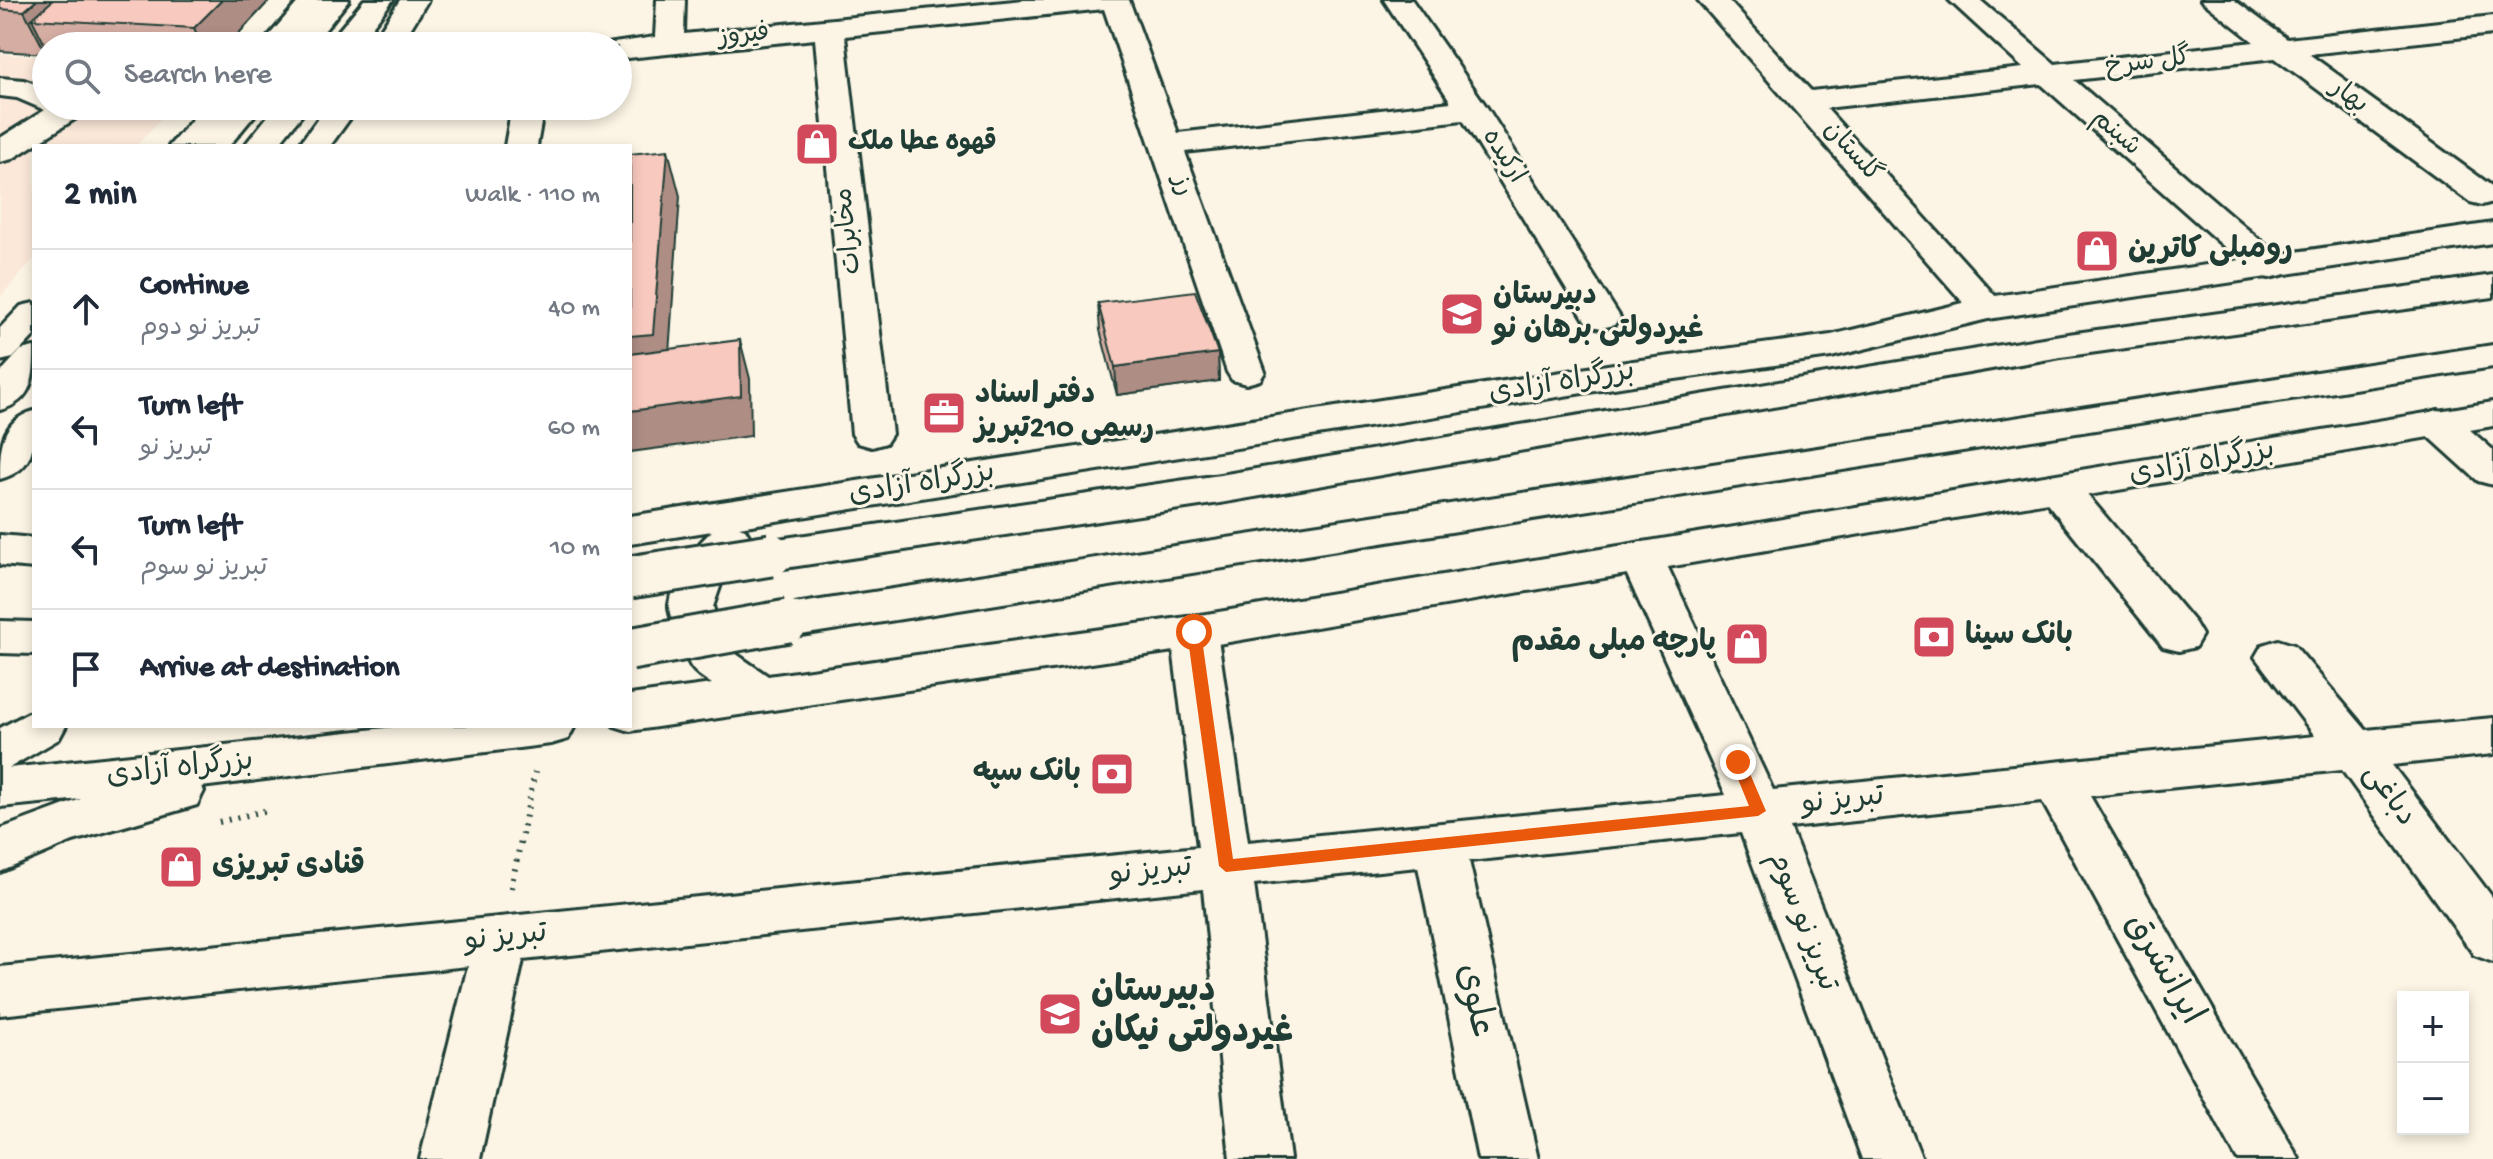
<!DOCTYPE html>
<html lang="en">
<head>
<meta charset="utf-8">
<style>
  :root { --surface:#fff; --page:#f6f6f7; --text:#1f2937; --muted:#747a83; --line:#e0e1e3 }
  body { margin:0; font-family:"Gochi Hand","Playpen Sans Arabic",sans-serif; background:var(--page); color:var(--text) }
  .controls { position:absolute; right:24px; bottom:24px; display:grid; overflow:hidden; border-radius:0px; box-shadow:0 4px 12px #0003 }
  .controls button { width:72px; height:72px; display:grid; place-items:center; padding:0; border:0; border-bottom:2px solid var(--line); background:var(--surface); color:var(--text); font:40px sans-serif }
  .stop { position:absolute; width:24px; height:24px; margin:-18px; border:6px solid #ea580c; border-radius:50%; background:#fff }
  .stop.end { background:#ea580c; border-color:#fff; box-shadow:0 2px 8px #0008 }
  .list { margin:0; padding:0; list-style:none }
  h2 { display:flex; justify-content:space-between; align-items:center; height:104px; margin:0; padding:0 32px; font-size:34px }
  h2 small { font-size:26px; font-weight:400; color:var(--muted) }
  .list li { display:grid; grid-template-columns:52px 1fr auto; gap:24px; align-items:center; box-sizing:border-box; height:120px; padding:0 32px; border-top:2px solid var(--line) }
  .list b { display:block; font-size:30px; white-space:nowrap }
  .list p { margin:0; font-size:26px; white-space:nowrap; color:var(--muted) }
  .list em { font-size:26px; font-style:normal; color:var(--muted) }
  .icon { flex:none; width:44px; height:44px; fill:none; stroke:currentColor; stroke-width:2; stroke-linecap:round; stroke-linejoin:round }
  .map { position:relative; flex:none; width:2493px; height:1159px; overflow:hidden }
  .search { position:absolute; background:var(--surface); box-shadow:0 4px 12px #0003; left:32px; top:32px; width:600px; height:88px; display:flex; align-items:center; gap:20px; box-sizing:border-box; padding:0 28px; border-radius:44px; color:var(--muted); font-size:30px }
  .panel { position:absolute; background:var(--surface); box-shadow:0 4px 12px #0003; left:32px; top:144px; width:600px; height:584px; border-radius:0px }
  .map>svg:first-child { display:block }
</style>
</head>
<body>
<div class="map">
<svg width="2493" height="1159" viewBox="0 0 2493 1159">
  <rect width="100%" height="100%" fill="#fcf5e5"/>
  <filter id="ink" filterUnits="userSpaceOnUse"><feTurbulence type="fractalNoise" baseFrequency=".0125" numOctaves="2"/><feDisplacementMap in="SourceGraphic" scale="16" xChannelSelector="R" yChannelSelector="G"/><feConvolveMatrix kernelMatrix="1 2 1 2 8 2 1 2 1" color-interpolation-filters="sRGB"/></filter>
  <g filter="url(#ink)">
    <path fill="#fbe8d9" d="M0 54 46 57V106H172L136 146H34V259L0 297Z"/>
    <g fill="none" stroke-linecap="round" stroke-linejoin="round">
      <g stroke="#1f3d34" stroke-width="6">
        <g id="minor">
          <path d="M657 0H685L684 34 1024 0H1129L1178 133 1451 102 1384 0H1412L1488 109 1620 317 1614 325 1601 328 1588 325 1463 120 1185 152 1265 372 1260 380 1246 384 1232 380 1227 372 1104 9 845 36 892 434 886 443 872 447 858 443 852 434 815 39 618 59V46H606L607 44 655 37Z"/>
          <path d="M1698 0H1728L1811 91 2023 68 1949 0H1980L2055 64 2254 42 2201 0H2234L2287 39 2493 16V34L2309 54 2493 187V202L2482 205 2470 202 2275 58 2074 80 2282 259 2287 267 2282 275 2269 278 2256 275 2041 84 1826 108 2006 308 2001 316 1988 319 1975 316Z"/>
          <path d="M0 78 24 80 46 88V106H80L83 110 78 117 12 159 0 162V138L45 110 17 98 0 96Z"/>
          <path d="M512 106H544L537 146H505Z"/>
          <path d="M2438 410 2452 414 2493 450V485L2478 481 2424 432 2418 423 2424 414Z"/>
          <path d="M2059 475 2074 479 2195 623 2202 635 2195 647 2179 651 2163 647 2044 499 2038 489 2044 479Z"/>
          <path d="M1641 542 1656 546 1663 557 1773 790 2315 736 2255 657 2262 645 2278 640 2294 645 2366 730 2493 718V754L2392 765 2493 898V962L2474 955 2342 770 2090 796 2299 1159H2237L2042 801 1790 828 1922 1159H1862L1741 833 1469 861 1538 1159H1478L1418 867 1254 884 1290 1159H1230L1203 889 523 960 480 1159H420L468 966 0 1015V967L1198 847 1171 632 1178 621 1194 616 1210 621 1217 632 1248 842 1726 795 1619 557 1626 546Z"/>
        </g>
      </g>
      <g stroke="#1f3d34" stroke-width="6">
        <g id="major">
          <path d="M320 0H349L312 46H281Z"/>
          <path d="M364 0H393L357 46H326Z"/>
          <path d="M229 106H262L229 146H196Z"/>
          <path d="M276 106H309L277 146H244Z"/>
          <path d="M34 347C34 376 34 401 0 410V373L21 350Z"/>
          <path d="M34 411C34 443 37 469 0 479 0 448 0 421 34 411Z"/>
        </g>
      </g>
      <g stroke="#1f3d34" stroke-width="6">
        <g id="highway">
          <path d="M300 0H330L291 46H260Z"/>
          <path d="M400 0H428L400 46H370Z"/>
          <path d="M204 106H237L203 146H169Z"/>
          <path d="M327 106H359L330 146H298Z"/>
          <path d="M2493 223V243L1988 319 1831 357 1633 385 739 527 745 529 751 539 727 567 713 607 729 649 768 676 1194 616 2493 402V426L1194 648 630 731 614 726H630V695L712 684C705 679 697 675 692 668 686 659 668 615 669 605 673 575 691 550 712 531L630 544V516L1633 361 1831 335 1988 297Z"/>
          <path d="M2493 275V297L2061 357 1220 503 771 570 756 565 749 555 756 545 771 540 1220 475 2061 335Z"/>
          <path d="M34 303V336L13 358 0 361V328L21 306Z"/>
          <path d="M2493 345V367L788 637 772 632 765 621 772 610 788 605Z"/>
          <path d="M0 535 34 538V568L0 565Z"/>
          <path d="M0 621 34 622V654L0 653Z"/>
          <path d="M34 710V726H66L59 739 9 768 404 726H575L568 739 551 744 201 787 204 791 197 805 73 841 0 872V829L81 799 0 807V728Z"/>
        </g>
      </g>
      <g stroke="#1f3d34" stroke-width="6" stroke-dasharray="2 7" stroke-linecap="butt">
        <path d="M219 822 268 810"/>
        <path d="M511 888 535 772"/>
      </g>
      <use href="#minor" fill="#fcf5e5" fill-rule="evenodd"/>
      <use href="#major" fill="#fcf5e5" fill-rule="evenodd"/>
      <use href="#highway" fill="#fcf5e5" fill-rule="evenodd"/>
      <g stroke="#1f3d34" stroke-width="47" stroke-linecap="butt">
        <g id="highway-bridge">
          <path d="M630 577 771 555"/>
          <path d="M630 649 788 621"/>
        </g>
      </g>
      <use href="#highway-bridge" stroke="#fcf5e5" stroke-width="41"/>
    </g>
    <g fill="#d5ada3" stroke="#1f3d34" stroke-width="2">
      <path d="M0 0H270L267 1 268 2 227 46H46V54L0 51Z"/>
      <path d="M1098 303 1218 353 1219 381 1117 395 1100 330Z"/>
    </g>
    <g fill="#ae8d85" stroke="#1f3d34" stroke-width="2">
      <path d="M37 0H106L32 19 46 47V53L24 11Z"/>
      <path d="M222 0H267L268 2 227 46H202L194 28Z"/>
      <path d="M668 150 680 196 667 382 630 386V336Z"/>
      <path d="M740 340 750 379 751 436 630 452V411Z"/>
      <path d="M1218 353 1219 381 1117 395 1115 367Z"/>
    </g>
    <g fill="#f8c9be" stroke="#1f3d34" stroke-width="2">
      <path d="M0 0H37L24 11 0 9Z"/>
      <path d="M53 0H222L194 28 32 19Z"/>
      <path d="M668 150 653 334 630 336V154Z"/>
      <path d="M1195 291 1218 353 1115 367 1098 303Z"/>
      <path d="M740 340 741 396 630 411V354Z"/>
    </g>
  </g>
  <path fill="#ea580c" d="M1194 627 1201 632 1233 859 1749 806 1731 762 1738 757 1745 762 1766 811 1758 816 1226 872 1219 866 1187 632Z"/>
  <defs>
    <g id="shop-square" transform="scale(2.3)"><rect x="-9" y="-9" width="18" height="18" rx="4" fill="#d1495b" stroke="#fcf5e5"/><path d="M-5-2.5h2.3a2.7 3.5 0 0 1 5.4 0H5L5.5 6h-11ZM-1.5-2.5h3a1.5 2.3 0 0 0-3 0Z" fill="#fff"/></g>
    <g id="school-square" transform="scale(2.3)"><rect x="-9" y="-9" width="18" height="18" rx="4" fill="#d1495b" stroke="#fcf5e5"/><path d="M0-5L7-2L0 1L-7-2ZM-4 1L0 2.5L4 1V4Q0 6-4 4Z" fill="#fff"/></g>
    <g id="office-square" transform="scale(2.3)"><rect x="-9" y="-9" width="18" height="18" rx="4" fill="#d1495b" stroke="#fcf5e5"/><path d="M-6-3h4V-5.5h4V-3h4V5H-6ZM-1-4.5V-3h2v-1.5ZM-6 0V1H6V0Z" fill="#fff"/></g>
    <g id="bank-square" transform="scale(2.3)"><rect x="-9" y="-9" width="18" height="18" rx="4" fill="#d1495b" stroke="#fcf5e5"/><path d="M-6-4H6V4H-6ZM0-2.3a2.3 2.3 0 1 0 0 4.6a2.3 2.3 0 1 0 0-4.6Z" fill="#fff"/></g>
  </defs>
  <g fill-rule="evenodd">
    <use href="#shop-square" x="817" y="144"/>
    <use href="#shop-square" x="2097" y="251"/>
    <use href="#school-square" x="1462" y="314"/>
    <use href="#office-square" x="944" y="413"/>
    <use href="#bank-square" x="1934" y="637"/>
    <use href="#shop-square" x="1747" y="644"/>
    <use href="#bank-square" x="1112" y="774"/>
    <use href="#shop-square" x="181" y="867"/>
    <use href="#school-square" x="1060" y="1014"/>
  </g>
  <g text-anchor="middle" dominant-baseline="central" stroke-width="6" stroke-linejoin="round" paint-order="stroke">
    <g font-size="26" fill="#1f3d34" stroke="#fcf5e5">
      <text transform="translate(744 37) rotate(-6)">فیروز</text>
      <text transform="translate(2148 64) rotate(-7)">گل سرخ</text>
      <text transform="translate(2348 98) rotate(36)">بهار</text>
      <text transform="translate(2115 134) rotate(41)">شبنم</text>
      <text transform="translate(1851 153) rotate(48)">گلستان</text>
      <text transform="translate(1502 157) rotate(58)">ارکیده</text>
      <text transform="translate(1181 186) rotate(71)">رز</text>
      <text transform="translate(850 231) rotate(-96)">مخابرات</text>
    </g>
    <g font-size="26" font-weight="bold" fill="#1f3d34" stroke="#fcf5e5" text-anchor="start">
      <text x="848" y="144">قهوه عطا ملک</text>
    </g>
    <g font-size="30" font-weight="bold" fill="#1f3d34" stroke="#fcf5e5" text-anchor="start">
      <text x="2128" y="251">رومبلی کاترین</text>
      <text x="1493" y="297">دبیرستان<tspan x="1493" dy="34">غیردولتی برهان نو</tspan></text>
      <text x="975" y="396">دفتر اسناد<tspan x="975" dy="34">رسمی 210تبریز</tspan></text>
      <text x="1965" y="637">بانک سینا</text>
      <text x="1716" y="644" text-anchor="end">پارچه مبلی مقدم</text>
      <text x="1081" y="774" text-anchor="end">بانک سپه</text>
      <text x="212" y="867">قنادی تبریزی</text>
    </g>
    <g font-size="30" fill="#1f3d34" stroke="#fcf5e5">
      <text transform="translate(1562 384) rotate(-9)">بزرگراه آزادی</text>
      <text transform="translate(2202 464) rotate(-10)">بزرگراه آزادی</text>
      <text transform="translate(922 485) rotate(-9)">بزرگراه آزادی</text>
      <text transform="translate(180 770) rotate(-6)">بزرگراه آزادی</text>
      <text transform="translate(2388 796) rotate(54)">دباغی</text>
      <text transform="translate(1843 802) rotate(-6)">تبریز نو</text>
      <text transform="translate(1151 873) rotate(-6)">تبریز نو</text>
      <text transform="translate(1801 922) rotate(69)">تبریز نو سوم</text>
      <text transform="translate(506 939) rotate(-6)">تبریز نو</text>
    </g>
    <g font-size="36" fill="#1f3d34" stroke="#fcf5e5">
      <text transform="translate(2162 970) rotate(60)">ایرانشرق</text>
      <text transform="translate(1473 1001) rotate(78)">علوی</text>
    </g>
    <g font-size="36" font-weight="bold" fill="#1f3d34" stroke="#fcf5e5" text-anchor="start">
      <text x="1091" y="993">دبیرستان<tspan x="1091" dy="41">غیردولتی نیکان</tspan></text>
    </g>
  </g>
</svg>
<div class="controls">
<button>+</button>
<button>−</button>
</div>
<div class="stop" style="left:1194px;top:632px"></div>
<div class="stop end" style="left:1738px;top:762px"></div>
<div class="search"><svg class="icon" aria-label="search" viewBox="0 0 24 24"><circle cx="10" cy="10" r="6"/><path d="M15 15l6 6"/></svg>Search here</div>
<section class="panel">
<h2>2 min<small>Walk · 110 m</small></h2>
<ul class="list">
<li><svg class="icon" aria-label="ahead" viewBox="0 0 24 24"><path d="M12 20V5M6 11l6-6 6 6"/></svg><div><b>Continue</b><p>تبریز نو دوم</p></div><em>40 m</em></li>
<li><svg class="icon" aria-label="left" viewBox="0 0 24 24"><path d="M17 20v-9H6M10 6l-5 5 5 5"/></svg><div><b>Turn left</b><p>تبریز نو</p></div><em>60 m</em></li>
<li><svg class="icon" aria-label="left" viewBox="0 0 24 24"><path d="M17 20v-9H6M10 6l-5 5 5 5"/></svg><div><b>Turn left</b><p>تبریز نو سوم</p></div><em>10 m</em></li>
<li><svg class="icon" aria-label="arrive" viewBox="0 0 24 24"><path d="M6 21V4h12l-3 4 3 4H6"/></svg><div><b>Arrive at destination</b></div></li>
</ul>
</section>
</div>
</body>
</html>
